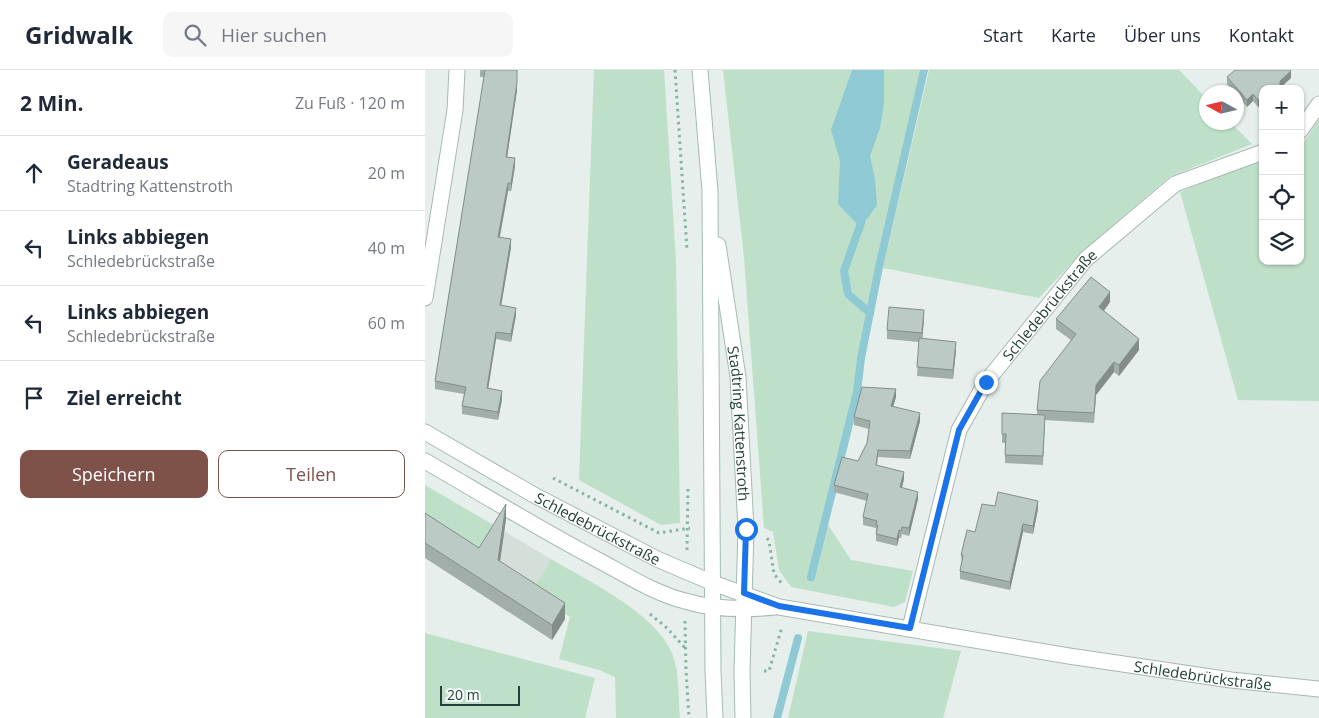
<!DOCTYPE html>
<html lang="de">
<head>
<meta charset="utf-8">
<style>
  :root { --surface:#fff; --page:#f6f6f7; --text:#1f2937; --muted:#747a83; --line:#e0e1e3; --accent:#7f5249 }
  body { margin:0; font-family:"Open Sans",sans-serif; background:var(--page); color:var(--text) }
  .controls { position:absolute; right:15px; top:15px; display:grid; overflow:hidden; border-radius:10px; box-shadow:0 1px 4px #0004 }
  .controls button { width:45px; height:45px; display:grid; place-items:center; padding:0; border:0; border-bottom:1px solid var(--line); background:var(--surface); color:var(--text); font:25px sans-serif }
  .compass { position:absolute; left:774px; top:15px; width:45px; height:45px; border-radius:50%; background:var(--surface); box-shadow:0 1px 4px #0004; rotate:278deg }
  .scale { position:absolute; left:15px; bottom:12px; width:80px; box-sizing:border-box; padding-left:5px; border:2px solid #24423a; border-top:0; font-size:14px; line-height:18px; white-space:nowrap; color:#24423a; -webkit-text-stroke:4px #f7fbf9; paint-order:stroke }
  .stop { position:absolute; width:15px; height:15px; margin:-11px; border:4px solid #1a73e8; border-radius:50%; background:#fff }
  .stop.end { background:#1a73e8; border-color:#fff; box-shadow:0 1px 5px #0008 }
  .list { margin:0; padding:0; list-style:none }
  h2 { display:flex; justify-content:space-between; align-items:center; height:65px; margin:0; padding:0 20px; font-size:21px }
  h2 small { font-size:16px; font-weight:400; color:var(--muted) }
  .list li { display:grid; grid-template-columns:32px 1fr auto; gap:15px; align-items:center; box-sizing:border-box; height:75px; padding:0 20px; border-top:1px solid var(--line) }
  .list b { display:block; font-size:19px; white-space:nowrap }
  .list p { margin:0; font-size:16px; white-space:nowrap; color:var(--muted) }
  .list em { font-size:16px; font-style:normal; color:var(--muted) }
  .actions { display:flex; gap:10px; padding:15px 20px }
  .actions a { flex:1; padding:11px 0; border:1px solid var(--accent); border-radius:10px; text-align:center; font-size:18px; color:var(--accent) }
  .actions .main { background:var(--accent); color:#fff }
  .icon { flex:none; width:28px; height:28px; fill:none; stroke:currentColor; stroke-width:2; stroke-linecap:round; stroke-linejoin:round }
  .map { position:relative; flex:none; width:894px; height:648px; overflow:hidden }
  header { display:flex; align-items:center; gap:30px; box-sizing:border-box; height:70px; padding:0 25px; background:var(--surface); border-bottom:1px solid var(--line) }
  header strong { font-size:24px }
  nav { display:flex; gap:28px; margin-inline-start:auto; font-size:18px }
  .search { width:350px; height:45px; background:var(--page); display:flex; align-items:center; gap:12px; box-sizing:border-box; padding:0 18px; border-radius:10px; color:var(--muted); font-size:19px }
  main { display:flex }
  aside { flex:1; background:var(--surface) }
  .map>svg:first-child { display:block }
</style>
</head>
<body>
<header>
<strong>Gridwalk</strong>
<div class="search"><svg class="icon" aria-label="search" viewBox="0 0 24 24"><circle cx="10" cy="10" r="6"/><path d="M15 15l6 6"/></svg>Hier suchen</div>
<nav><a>Start</a><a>Karte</a><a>Über uns</a><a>Kontakt</a></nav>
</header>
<main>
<aside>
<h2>2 Min.<small>Zu Fuß · 120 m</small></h2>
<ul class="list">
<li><svg class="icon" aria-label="ahead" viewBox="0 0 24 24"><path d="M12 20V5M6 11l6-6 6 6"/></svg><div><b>Geradeaus</b><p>Stadtring Kattenstroth</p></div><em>20 m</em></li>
<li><svg class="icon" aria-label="left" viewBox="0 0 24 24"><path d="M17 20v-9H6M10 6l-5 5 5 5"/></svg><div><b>Links abbiegen</b><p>Schledebrückstraße</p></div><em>40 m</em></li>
<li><svg class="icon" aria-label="left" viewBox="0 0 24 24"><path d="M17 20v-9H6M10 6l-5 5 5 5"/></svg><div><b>Links abbiegen</b><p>Schledebrückstraße</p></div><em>60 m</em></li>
<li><svg class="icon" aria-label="arrive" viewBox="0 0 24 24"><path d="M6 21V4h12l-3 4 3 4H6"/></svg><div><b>Ziel erreicht</b></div></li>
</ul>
<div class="actions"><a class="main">Speichern</a><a>Teilen</a></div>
</aside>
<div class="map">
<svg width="894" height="648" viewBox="0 0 894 648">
  <rect width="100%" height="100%" fill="#e6efeb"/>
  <path fill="#d4dfda" d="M72 457 126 489 107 522 53 487Z"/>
  <g fill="#bfe0c8">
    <path d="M169 0H239L251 192 255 453 236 455 154 410Z"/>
    <path d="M298 0H495L450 198 432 287 429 320 398 447 426 490 488 501 480 532 469 537 366 517 354 500 348 462 339 458 319 188Z"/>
    <path d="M504 0H754L781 28 782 52 806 53 827 74 744 107 656 183 614 228 458 198Z"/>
    <path d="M894 49V331L813 330 755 122 838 88V191H875V73L880 71Z"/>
    <path d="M0 415 72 457 53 487 0 453Z"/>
    <path d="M126 489C163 511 229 542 247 583 255 602 253 627 255 648H191L190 607 174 600 134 589 145 547 107 522Z"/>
    <path d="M383 561 536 581 518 648H363Z"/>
    <path d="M0 563 170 608 160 648H0Z"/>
  </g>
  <path fill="#8ec9d4" d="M427 0H459V33L455 58 445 86 450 109 452 135 439 153H431L413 134 415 91 406 60Z"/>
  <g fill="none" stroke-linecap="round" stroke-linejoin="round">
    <g stroke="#8ec9d4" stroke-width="8">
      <path d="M435 143 436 153 419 201 423 224 445 243"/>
      <path d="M386 507 432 322 436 288 454 197 499 0"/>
      <path d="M352 648 373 568"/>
    </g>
    <g stroke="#a8b8b2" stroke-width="17">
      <g id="street">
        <path d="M875 61 894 34"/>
        <path d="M0 228 30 40 32 0"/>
        <path id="s1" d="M0 362 109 425 232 489 288 513 354 537 644 586 806 610 894 619"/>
        <path d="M0 391C57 424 113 458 171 489 200 504 228 523 260 531 290 540 319 540 350 537"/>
        <path id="s2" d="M485 558 534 360 561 312 661 189 750 114 838 82"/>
      </g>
    </g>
    <g stroke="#a4bbb3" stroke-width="17">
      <g id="secondary">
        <path d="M275 0 285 121 288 601 290 648"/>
        <path id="s3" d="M293 175 313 307 321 459 317 601 318 648"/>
      </g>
    </g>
    <g stroke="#86b3a5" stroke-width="3" stroke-dasharray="2.5 4" stroke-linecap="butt">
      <path d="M250 0 262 180"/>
      <path d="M128 408 234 463 265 458"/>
      <path d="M342 468 344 471 349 504 358 515"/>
      <path d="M262 480 263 416"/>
      <path d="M225 544 242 558 260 578"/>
      <path d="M260 551 261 600 264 648"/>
      <path d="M339 601H344L357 557"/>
    </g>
    <use href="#street" stroke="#fff" stroke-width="15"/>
    <use href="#secondary" stroke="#fff" stroke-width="15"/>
  </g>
  <g fill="#a1aea9">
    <path d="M55 0H92V20L82 87 90 96 86 121H83L75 167 86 177 76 235 91 245 86 272 71 269 63 319 77 329 73 350 37 344V336L39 324 10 319V311L59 7H55Z"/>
    <path d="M802 7 866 8 855 18 838 19 833 37 828 31 822 37 812 25V22H810L802 14Z"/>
    <path d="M685 232 678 241 714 280 694 306 689 302 671 325 669 353 620 350 618 395 580 393V373H577V343L612 345V340L646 270 631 259V249Z"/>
    <path d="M499 249 497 269 531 280 528 309 492 306 494 272 462 269V260Z"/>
    <path d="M471 327 468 336 495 351 485 389 453 387 452 396 479 409 477 418 493 429 484 466 477 464 476 468H474L472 476 451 471V458L438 455V447L442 431 409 422V415L433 391 442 373 444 359 429 355V347Z"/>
    <path d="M570 436 613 439 608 464 598 462 585 520 535 509V501L537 493 536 485 550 462Z"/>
    <path d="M0 443 54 478 81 449 75 491 140 549 127 570 0 488Z"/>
  </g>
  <g fill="#838d89">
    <path d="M866 1V8L855 18V19H853L855 11Z"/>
    <path d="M92 13V20L81 95V87Z"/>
    <path d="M828 24V31L822 37V30Z"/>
    <path d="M838 26V33L833 37V30Z"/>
    <path d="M90 88V96L86 121V113Z"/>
    <path d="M83 113V121L73 175V167Z"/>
    <path d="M86 169V177L75 243V235Z"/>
    <path d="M685 222V232L674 248V237Z"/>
    <path d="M91 238V245L86 272V264Z"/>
    <path d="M499 240V249L497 272V263Z"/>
    <path d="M71 262V269L62 326V318Z"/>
    <path d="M714 269V280L694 306V295Z"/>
    <path d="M531 272V280L528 309V300Z"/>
    <path d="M689 292V302L671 325 669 353 671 315Z"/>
    <path d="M471 319V327L466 344V336Z"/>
    <path d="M77 321V329L73 350V342Z"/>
    <path d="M495 343V351L485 389V381Z"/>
    <path d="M479 402V409L475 425V417Z"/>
    <path d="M493 422V429L484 466V458Z"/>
    <path d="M613 431V439L608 464V456Z"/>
    <path d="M81 434V449L73 505V490Z"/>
    <path d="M598 454V462L585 520V512Z"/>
    <path d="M474 460V468L472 476V469Z"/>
    <path d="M140 533V549L127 570V555Z"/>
  </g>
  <g fill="#bbcac4" stroke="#838d89">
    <path d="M60 0H92V13L81 87 90 88 86 113H83L73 167 86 169 75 235 91 238 86 264 71 262 62 318 77 321 73 342 37 336 41 317 10 311Z"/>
    <path d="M810 0H865L866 1 855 11V17L853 19H838V26L833 30 828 24 822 30 802 7Z"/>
    <path d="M666 207 685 222 674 237 714 269 694 295 689 292 671 315 669 343 612 340 615 311 651 264 631 249Z"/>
    <path d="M464 237 499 240 497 263 462 260Z"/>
    <path d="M494 268 531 272 528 300 492 297Z"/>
    <path d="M437 317 471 319 466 336 495 343 485 381 453 380 451 395 479 402 475 417 493 422 484 458 477 457 476 461 474 460 472 469 451 464 453 455H451L452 451 438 447 443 424 409 415 417 387 433 391 442 373 445 351 429 347Z"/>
    <path d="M577 343 620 345 618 386 580 385 581 364H577Z"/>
    <path d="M573 422 613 431 608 456 598 454 585 512 535 501 538 485H536L542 460 550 462 557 434 570 436Z"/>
    <path d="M81 434 73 490 140 533 127 555 0 473V443L54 478Z"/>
  </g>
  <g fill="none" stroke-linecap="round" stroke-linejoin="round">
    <path stroke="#1a73e8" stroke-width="6" d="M321 459 319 523 354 536 485 558 534 360 561 312"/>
  </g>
  <g text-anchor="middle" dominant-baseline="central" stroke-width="5" stroke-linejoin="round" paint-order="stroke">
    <g font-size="15" fill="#24423a" stroke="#f7fbf9">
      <text stroke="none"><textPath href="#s2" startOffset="359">Schledebrückstraße</textPath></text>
      <text stroke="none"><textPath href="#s3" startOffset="180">Stadtring Kattenstroth</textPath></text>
      <text stroke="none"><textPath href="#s1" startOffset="198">Schledebrückstraße</textPath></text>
      <text stroke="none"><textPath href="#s1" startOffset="825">Schledebrückstraße</textPath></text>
    </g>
  </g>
</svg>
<div class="controls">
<button>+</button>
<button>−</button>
<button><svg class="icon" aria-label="locate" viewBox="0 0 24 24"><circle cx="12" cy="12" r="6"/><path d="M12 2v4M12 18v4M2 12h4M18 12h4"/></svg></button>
<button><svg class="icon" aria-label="layers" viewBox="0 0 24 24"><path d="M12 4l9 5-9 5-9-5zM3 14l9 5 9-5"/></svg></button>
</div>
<svg class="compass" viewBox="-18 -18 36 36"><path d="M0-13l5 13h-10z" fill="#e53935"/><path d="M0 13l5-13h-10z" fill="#747a83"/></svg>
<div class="scale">20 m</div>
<div class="stop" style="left:321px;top:459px"></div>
<div class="stop end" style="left:561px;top:312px"></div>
</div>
</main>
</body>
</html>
